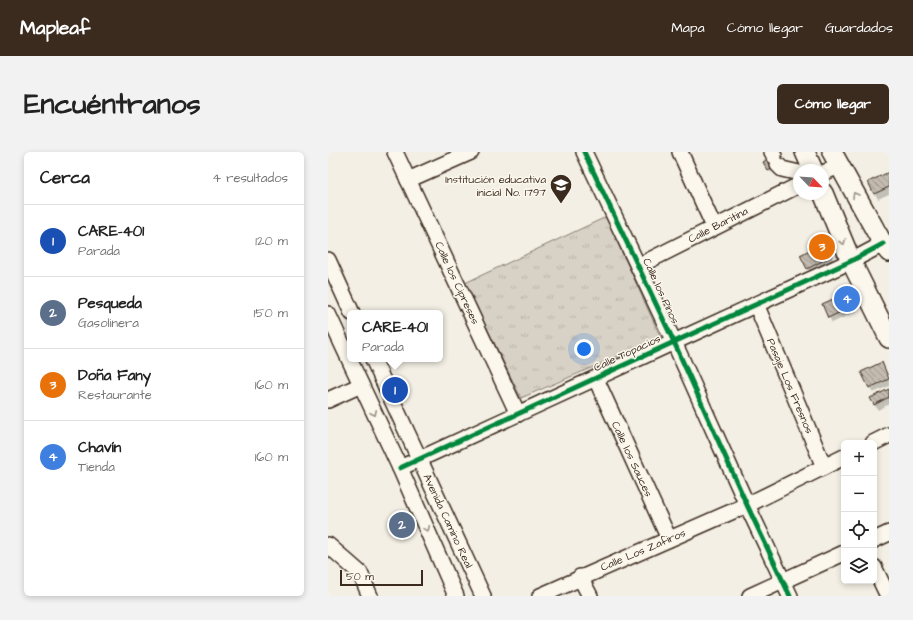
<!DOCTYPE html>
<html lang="es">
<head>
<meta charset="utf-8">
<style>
  :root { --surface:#fff; --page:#f2f2f2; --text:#222; --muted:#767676; --line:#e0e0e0; --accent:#3b2a1e }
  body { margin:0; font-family:"Architects Daughter",sans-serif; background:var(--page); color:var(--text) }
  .controls { position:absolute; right:12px; bottom:12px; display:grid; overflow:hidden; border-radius:6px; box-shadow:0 2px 6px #0003 }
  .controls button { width:36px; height:36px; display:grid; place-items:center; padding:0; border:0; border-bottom:1px solid var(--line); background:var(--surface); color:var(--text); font:20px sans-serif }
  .compass { position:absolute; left:465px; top:12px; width:36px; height:36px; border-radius:50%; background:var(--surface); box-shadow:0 2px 6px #0003; rotate:115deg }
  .scale { position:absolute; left:12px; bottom:10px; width:83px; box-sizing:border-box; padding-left:4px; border:2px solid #3b2a1e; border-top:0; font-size:11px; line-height:14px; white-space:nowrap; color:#3b2a1e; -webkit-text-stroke:3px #fbf7ec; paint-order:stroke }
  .you { position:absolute; left:256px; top:197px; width:14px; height:14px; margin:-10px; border:3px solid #fff; border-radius:50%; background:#1a73e8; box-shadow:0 0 0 6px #1a73e833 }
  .badge { display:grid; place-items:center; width:26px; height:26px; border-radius:50%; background:var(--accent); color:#fff; font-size:13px; font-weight:700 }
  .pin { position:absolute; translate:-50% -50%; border:2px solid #fff; box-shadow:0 1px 4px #0006 }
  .popup { position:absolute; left:19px; top:158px; width:96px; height:52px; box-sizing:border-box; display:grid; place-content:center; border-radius:6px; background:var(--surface); filter:drop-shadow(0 1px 3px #0005); font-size:13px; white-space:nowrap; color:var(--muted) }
  .popup b { font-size:15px; color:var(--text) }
  .popup::after { content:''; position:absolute; left:50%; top:100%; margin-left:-8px; border:8px solid transparent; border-top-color:var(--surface) }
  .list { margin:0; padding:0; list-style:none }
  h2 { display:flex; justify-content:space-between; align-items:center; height:52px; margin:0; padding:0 16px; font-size:17px }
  h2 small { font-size:13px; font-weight:400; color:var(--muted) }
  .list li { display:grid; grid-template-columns:26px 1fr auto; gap:12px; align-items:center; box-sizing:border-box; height:72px; padding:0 16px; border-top:1px solid var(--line) }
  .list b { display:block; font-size:15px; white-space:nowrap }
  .list p { margin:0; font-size:13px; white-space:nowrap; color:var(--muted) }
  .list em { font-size:13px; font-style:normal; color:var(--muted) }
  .icon { flex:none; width:22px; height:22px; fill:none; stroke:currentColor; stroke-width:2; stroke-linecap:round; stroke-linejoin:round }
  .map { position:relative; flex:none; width:561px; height:444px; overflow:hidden; border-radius:6px }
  header { display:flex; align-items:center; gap:24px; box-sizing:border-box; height:56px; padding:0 20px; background:var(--accent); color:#fff }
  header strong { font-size:19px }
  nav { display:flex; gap:22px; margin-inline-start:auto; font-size:14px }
  .intro { display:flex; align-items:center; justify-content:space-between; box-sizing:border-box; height:96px; padding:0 24px }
  h1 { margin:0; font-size:28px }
  .button { padding:10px 18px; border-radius:6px; background:var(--accent); color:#fff; font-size:14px; font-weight:700 }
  main { display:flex; gap:24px; padding:0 24px }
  aside { flex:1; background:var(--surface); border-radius:6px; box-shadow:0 2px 6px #0003 }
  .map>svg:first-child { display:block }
</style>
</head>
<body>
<header>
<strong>Mapleaf</strong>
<nav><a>Mapa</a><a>Cómo llegar</a><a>Guardados</a></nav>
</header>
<div class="intro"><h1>Encuéntranos</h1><a class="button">Cómo llegar</a></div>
<main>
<aside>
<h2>Cerca<small>4 resultados</small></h2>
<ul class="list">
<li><span class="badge" style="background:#1a4fb4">1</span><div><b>CARE-401</b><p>Parada</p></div><em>120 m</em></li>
<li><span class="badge" style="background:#5c6f8a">2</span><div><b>Pesqueda</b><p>Gasolinera</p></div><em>150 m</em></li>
<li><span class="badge" style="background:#e8710a">3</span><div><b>Doña Fany</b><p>Restaurante</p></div><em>160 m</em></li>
<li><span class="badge" style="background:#3f7fe0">4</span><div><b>Chavín</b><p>Tienda</p></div><em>160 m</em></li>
</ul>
</aside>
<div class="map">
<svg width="561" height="444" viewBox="0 0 561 444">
  <defs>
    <pattern id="park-tufts" width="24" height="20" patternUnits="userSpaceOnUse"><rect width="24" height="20" fill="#d8d1c6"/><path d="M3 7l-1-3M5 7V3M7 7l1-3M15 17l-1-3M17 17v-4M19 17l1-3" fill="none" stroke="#bab4aa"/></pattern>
    <pattern id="building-back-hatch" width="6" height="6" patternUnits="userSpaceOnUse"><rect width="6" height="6" fill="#c3bbb0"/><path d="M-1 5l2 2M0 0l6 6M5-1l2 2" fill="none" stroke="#a0988f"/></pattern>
  </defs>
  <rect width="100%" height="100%" fill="#f3efe4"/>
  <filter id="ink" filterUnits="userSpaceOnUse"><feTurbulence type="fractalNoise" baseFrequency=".025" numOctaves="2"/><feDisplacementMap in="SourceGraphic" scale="8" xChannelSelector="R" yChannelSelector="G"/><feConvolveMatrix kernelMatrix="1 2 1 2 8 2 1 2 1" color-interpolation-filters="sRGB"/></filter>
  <g filter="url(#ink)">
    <path fill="url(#park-tufts)" stroke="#8a7e72" d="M278 65 333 186 193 246 137 131Z"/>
    <g fill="#0003">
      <path d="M437 10 455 14 442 20Z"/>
      <path d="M561 21V42L550 47 541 31Z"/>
      <path d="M500 97 506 110 483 122 480 116Z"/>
      <path d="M524 147 529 159 504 171 501 165Z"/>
      <path d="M557 217 561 227V234L545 241 534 220Z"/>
      <path d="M561 238V252L550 258 546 252Z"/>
    </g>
    <g fill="url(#building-back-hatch)" stroke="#3b2a1e">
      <path d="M450 2 454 11 440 19 435 10Z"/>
      <path d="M561 20V35L546 42 540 30Z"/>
      <path d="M497 90 504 104 479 117 472 103Z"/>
      <path d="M521 140 527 153 500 166 494 152Z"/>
      <path d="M554 210 561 227 541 236 533 220Z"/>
      <path d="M561 237V245L546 253 542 246Z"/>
    </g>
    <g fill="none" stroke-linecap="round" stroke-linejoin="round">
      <g stroke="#3b2a1e" stroke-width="18">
        <g id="minor">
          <path d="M67 0 190 262"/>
          <path d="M256 0 346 190 419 353 462 444"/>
          <path d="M352 0 386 75"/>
          <path d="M444 0 446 4"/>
          <path d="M450 13 454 17 471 21"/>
          <path d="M495 21 511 14"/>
          <path d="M80 28 143 0"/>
          <path d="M0 108 24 161"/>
          <path d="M310 114 471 33"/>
          <path d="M428 152 496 315"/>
          <path d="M0 162 72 316 128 444"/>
          <path d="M45 207 155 444"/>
          <path d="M268 227 341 387"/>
          <path d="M0 248 33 233"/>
          <path d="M545 291 561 283"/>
          <path d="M72 316 346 190 523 109 555 92"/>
          <path d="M546 388 561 381"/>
          <path d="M0 393 32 421 42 444"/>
          <path d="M546 415 560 444"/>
          <path d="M252 425 262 444"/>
          <path d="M212 444 419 353 516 305"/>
          <path d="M422 444 516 401"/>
        </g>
      </g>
      <g stroke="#3b2a1e" stroke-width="22">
        <g id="major">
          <path d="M477 0 485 18"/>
          <path d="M504 0 555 92 561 100"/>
          <path d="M495 41 523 109 561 186"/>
        </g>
      </g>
      <use href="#minor" stroke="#fbf7ec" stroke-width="15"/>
      <use href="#major" stroke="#fbf7ec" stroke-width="19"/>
      <g stroke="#fbf7ec" stroke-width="8">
        <g id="cycleway">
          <path d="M256 0 346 190 419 353 462 444"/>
          <path d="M72 316 346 190 523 109 555 92"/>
        </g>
      </g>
      <use href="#cycleway" stroke="#00873e" stroke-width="5"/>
    </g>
    <defs><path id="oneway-chevron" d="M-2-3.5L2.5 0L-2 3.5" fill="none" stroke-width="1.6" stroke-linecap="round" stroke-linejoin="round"/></defs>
    <g stroke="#9b9085">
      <use href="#oneway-chevron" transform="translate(527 43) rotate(-119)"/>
      <use href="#oneway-chevron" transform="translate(515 90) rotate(68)"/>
      <use href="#oneway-chevron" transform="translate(46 261) rotate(65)"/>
      <use href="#oneway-chevron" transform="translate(99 377) rotate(66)"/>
    </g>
  </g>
  <defs>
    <g id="school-pin" transform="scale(1.15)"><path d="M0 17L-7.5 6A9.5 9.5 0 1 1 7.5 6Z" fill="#3b2a1e" stroke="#fbf7ec"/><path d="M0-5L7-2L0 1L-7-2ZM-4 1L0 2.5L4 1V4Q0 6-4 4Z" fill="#fff"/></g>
  </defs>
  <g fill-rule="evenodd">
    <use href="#school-pin" x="233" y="33"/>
  </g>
  <g text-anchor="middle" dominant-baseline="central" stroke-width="3" stroke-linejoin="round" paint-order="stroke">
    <g font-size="11" fill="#3b2a1e" stroke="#fbf7ec" text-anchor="end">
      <text x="218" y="27">Institución educativa<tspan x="218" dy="13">inicial No. 1797</tspan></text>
    </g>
    <g font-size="11" fill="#3b2a1e" stroke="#fbf7ec">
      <text transform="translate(390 73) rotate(-27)">Calle Baritina</text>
      <text transform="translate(129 131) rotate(65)">Calle los Cipreses</text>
      <text transform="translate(333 139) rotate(65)">Calle los Pinos</text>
      <text transform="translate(299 201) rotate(-25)">Calle Topacios</text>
      <text transform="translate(462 234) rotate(67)">Pasaje Los Fresnos</text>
      <text transform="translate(304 307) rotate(65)">Calle los Sauces</text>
      <text transform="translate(120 369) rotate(65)">Avenida Camino Real</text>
      <text transform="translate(315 398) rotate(-23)">Calle Los Zafiros</text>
    </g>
  </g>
</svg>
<div class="controls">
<button>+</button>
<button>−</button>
<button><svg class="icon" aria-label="locate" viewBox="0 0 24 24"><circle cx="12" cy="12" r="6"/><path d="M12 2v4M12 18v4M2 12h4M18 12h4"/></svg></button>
<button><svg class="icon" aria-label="layers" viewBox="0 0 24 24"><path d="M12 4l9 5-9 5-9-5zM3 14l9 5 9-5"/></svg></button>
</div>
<svg class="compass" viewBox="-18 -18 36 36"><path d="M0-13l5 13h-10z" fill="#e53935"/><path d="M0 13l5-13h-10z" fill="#767676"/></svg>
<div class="scale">50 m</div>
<div class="you"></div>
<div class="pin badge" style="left:67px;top:238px;background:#1a4fb4">1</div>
<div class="popup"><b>CARE-401</b>Parada</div>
<div class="pin badge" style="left:74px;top:373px;background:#5c6f8a">2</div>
<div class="pin badge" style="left:494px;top:95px;background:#e8710a">3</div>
<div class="pin badge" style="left:519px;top:147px;background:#3f7fe0">4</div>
</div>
</main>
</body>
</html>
